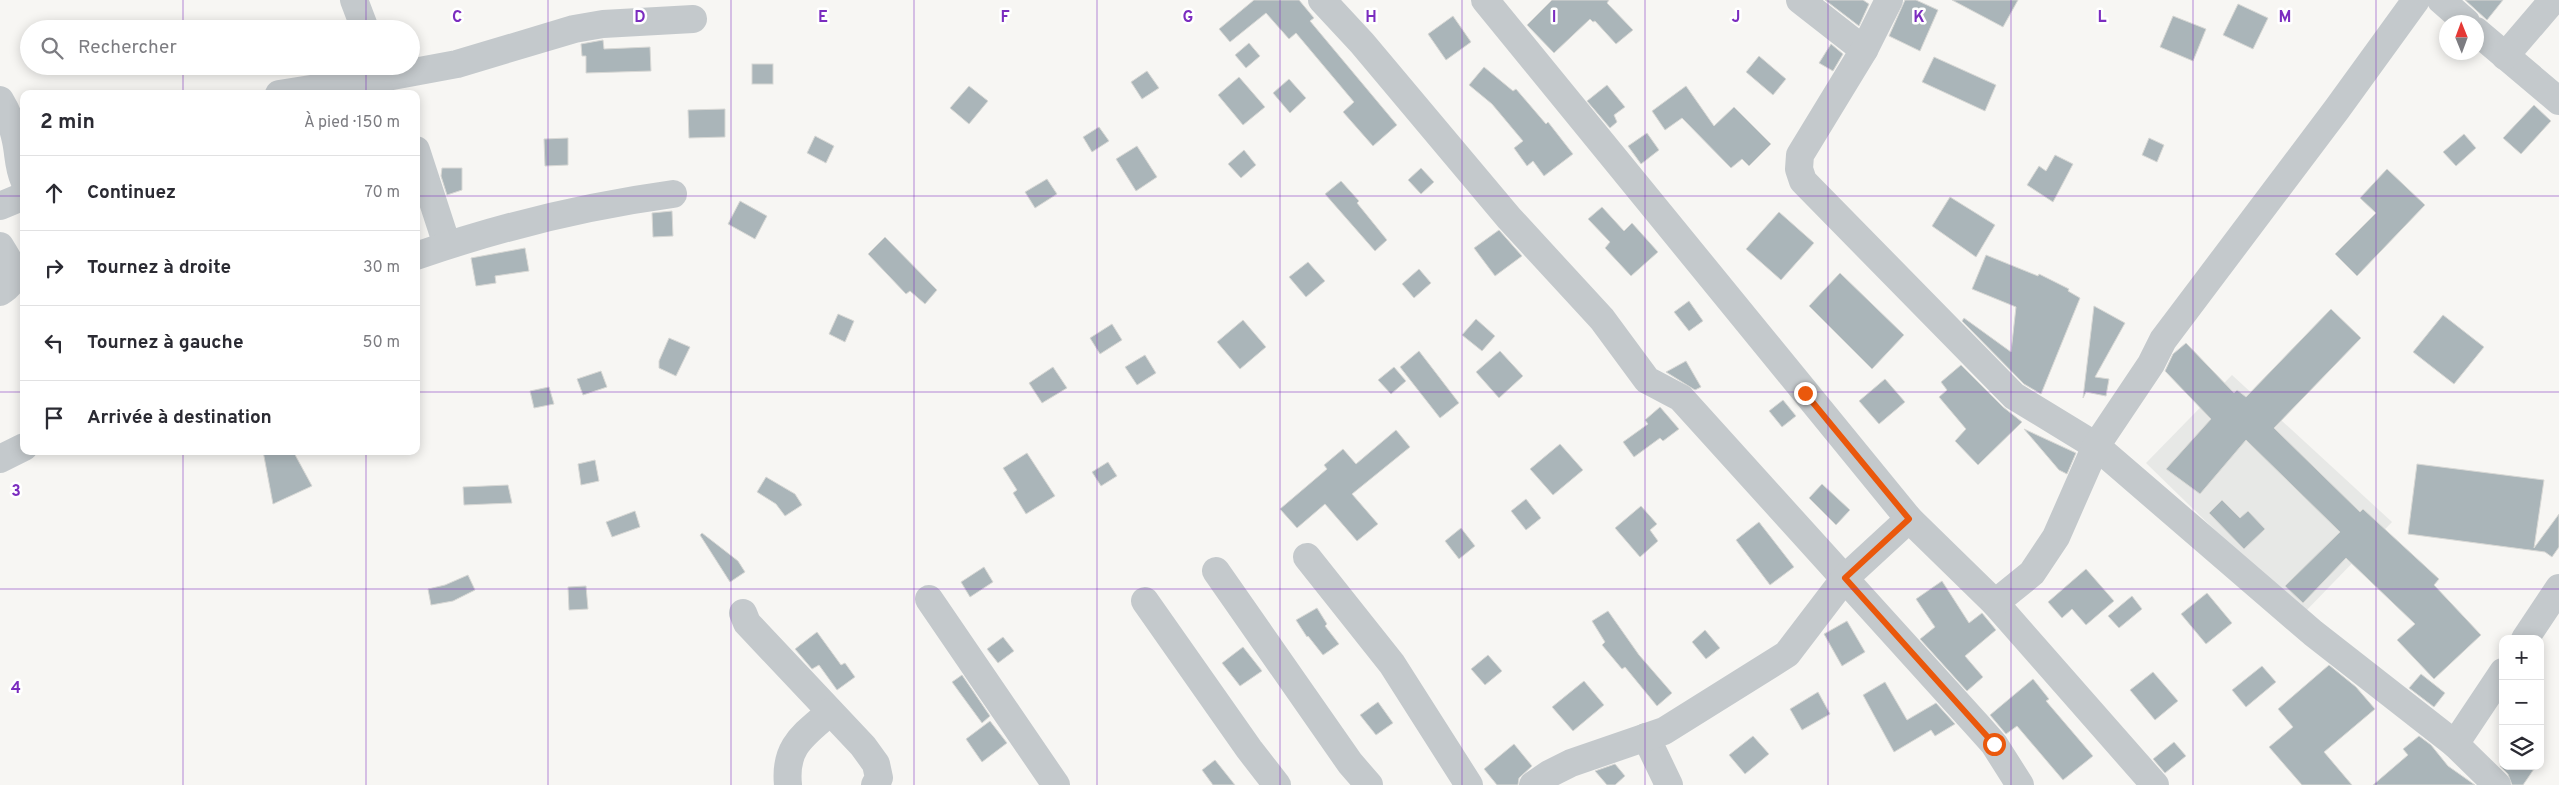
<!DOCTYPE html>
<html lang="fr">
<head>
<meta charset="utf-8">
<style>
  :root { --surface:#fff; --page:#f7f7f7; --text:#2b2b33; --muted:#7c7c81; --line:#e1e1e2 }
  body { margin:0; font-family:Overpass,sans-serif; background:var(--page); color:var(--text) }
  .controls { position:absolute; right:15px; bottom:15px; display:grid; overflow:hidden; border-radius:10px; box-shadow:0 2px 12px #0003 }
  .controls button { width:45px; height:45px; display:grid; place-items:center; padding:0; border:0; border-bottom:1px solid var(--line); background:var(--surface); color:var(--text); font:25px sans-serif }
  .compass { position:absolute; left:2439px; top:15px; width:45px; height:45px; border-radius:50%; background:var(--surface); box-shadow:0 2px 12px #0003; rotate:359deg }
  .stop { position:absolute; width:15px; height:15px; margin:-11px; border:4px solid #ea580c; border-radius:50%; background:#fff }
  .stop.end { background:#ea580c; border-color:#fff; box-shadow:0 1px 5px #0008 }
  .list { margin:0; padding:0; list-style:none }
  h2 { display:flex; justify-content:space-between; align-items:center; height:65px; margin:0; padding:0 20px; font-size:21px }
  h2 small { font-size:16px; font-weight:400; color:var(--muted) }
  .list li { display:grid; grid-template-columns:32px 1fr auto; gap:15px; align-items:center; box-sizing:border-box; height:75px; padding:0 20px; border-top:1px solid var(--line) }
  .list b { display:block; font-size:19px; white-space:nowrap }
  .list em { font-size:16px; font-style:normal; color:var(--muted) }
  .icon { flex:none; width:28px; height:28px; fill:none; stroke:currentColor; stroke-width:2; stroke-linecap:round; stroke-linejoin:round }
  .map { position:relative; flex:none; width:2559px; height:785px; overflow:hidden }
  .search { position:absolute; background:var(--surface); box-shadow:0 2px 12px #0003; left:20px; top:20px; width:400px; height:55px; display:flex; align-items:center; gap:12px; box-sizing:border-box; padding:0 18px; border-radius:28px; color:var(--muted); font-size:19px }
  .panel { position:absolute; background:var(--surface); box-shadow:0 2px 12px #0003; left:20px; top:90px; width:400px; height:365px; border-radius:10px }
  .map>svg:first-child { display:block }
</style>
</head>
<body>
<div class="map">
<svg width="2559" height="785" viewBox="0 0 2559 785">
  <rect width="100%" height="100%" fill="#f7f6f3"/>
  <path fill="#e7e8e6" d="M2232 375 2392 522 2302 615 2146 463Z"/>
  <g fill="#aab5b9" stroke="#d8d8d5">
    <path d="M1254 0H1299L1314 18 1310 21 1397 125 1373 146 1343 112 1354 102 1296 33 1289 39 1266 13 1230 42 1219 29Z"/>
    <path d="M1552 0H1609L1607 3 1633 30 1616 44 1595 21 1593 22 1590 19 1554 53 1527 25Z"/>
    <path d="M1825 0H1863L1869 4 1859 26Z"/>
    <path d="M1905 0H1916L1938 10 1920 51 1889 36Z"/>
    <path d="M1952 0H2018L2003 27Z"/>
    <path d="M2465 0H2503L2487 20Z"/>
    <path d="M2238 4 2268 18 2253 49 2223 35Z"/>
    <path d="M1453 16 1471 42 1446 60 1428 34Z"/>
    <path d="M2173 16 2206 29 2193 61 2160 47Z"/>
    <path d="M603 40 604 49 650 47 651 71 586 73V56H582L581 44Z"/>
    <path d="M1249 43 1260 56 1246 68 1235 55Z"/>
    <path d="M1831 44 1843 54 1833 71 1819 63Z"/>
    <path d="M1759 56 1786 79 1773 95 1746 72Z"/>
    <path d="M1934 57 1996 85 1985 111 1922 82Z"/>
    <rect x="752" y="64" width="21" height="20"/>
    <path d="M1484 67 1513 91 1516 89 1546 124 1548 122 1573 154 1544 176 1533 161 1527 166 1514 148 1523 141 1492 104 1469 85Z"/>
    <path d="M1147 71 1159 88 1142 99 1131 82Z"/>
    <path d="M1239 77 1265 107 1243 125 1218 95Z"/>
    <path d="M1289 79 1306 98 1290 113 1273 93Z"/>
    <path d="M1607 85 1625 107 1614 115 1617 122 1610 128 1587 101Z"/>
    <path d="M969 86 988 101 969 124 950 108Z"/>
    <path d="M1686 86 1714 126 1734 107 1771 144 1749 166 1742 159 1731 168 1682 118 1665 130 1652 111Z"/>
    <path d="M2534 105 2551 121 2521 154 2503 138Z"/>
    <path d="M725 109V137L689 138 688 110Z"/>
    <path d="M1099 127 1109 141 1092 152 1083 137Z"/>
    <path d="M1647 133 1659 150 1641 164 1628 146Z"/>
    <path d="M2464 134 2476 148 2456 166 2443 152Z"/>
    <path d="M815 136 834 146 826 163 807 153Z"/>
    <path d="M568 138V165L545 166 544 139Z"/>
    <path d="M2149 138 2164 145 2157 162 2142 155Z"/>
    <path d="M1137 146 1157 177 1136 191 1116 159Z"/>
    <path d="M1244 150 1256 165 1241 178 1228 164Z"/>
    <path d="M2055 155 2073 164 2053 202 2027 185 2039 166 2046 171Z"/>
    <path d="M442 168H462V190L447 195 441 176Z"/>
    <path d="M1421 168 1434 182 1421 194 1408 180Z"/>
    <path d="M2387 169 2425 205 2357 276 2335 254 2376 213 2360 198Z"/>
    <path d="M1047 179 1057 194 1035 208 1025 192Z"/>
    <path d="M1341 181 1359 201 1357 203 1387 240 1375 251 1325 194Z"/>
    <path d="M1950 197 1995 225 1976 257 1932 226Z"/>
    <path d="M740 201 767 216 755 239 728 224Z"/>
    <path d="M1602 207 1624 231 1632 223 1658 252 1631 276 1605 248 1610 242 1588 219Z"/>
    <path d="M672 211 673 236 653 237 652 213Z"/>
    <path d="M1779 212 1814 243 1781 280 1746 249Z"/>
    <path d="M1499 230 1522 256 1495 276 1474 248Z"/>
    <path d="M885 237 937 290 925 304 910 291 906 294 868 254Z"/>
    <path d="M525 248 529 271 495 276 496 283 476 286 471 258Z"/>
    <path d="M1986 255 2038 276 2039 274 2069 289 2068 291 2080 298 2041 394 2024 384 1962 321 1964 318 2011 352 2016 307 1972 289Z"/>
    <path d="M1308 262 1325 281 1306 297 1289 277Z"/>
    <path d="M1419 269 1431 283 1414 298 1402 284Z"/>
    <path d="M1840 273 1904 335 1872 369 1809 306Z"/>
    <path d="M1689 301 1703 321 1689 331 1674 312Z"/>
    <path d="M2094 306 2125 323 2095 377 2109 379 2106 396 2086 392 2083 398Z"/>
    <path d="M2331 309 2361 338 2274 428 2360 512 2363 509 2439 579 2434 585 2481 635 2434 679 2397 640 2415 624 2346 558 2303 603 2285 586 2340 532 2246 440 2200 494 2166 469 2211 419 2165 371 2173 354 2186 343 2234 393 2237 390 2246 397Z"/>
    <path d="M838 314 854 321 845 342 829 334Z"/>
    <path d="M2443 315 2484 347 2454 384 2413 352Z"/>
    <path d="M1476 319 1495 336 1482 351 1462 335Z"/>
    <path d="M1243 320 1266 347 1240 369 1217 342Z"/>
    <path d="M1112 324 1122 340 1100 354 1090 338Z"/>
    <path d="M669 338 690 347 676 376 659 368V361Z"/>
    <path d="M1419 351 1459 403 1440 418 1400 367Z"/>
    <path d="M1500 351 1523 376 1499 398 1476 372Z"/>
    <path d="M1145 355 1156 373 1137 385 1125 367Z"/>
    <path d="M1686 361 1701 387 1695 390 1666 372Z"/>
    <path d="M1961 365 2003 407 2022 422 1978 465 1955 441 1966 429 1939 397 1947 390 1941 382Z"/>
    <path d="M1053 367 1067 388 1042 403 1029 383Z"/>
    <path d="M1394 367 1406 381 1391 394 1378 380Z"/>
    <path d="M601 371 607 387 583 395 577 379Z"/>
    <path d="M1885 379 1905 402 1879 424 1859 401Z"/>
    <path d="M549 387 554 404 534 408 530 391Z"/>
    <path d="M1783 400 1796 416 1782 427 1769 411Z"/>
    <path d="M1660 407 1679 429 1663 441 1660 438 1634 457 1623 442 1648 424 1645 420Z"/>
    <path d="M2024 429 2076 453 2067 474 2059 470Z"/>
    <path d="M1396 430 1410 447 1352 494 1378 524 1357 541 1325 504 1297 528 1280 509 1327 469 1324 465 1343 449 1356 464Z"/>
    <path d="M1560 444 1583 470 1553 495 1530 469Z"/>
    <path d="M263 451H293L312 486 273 504Z"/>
    <path d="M1027 453 1055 496 1026 514 1013 493 1017 490 1003 468Z"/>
    <path d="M595 460 599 481 581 485 578 464Z"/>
    <path d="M1108 462 1117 476 1101 486 1092 472Z"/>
    <path d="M2417 464 2544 480 2534 548 2559 514V547L2552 557 2545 552 2408 534Z"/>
    <path d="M766 477 795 494 802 505 785 516 776 504 757 492Z"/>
    <path d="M1822 484 1850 510 1836 525 1809 498Z"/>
    <path d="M508 485 512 503 464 505 463 487Z"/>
    <path d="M1526 499 1541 518 1526 530 1511 511Z"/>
    <path d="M2222 500 2240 518 2248 511 2265 529 2244 549 2209 513Z"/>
    <path d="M1641 506 1657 524 1650 530 1658 541 1640 557 1615 528Z"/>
    <path d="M635 511 640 527 612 537 606 522Z"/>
    <path d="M1759 522 1794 567 1770 585 1736 540Z"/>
    <path d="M1461 528 1475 546 1459 559 1445 541Z"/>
    <path d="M702 533 738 561 745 572 730 582 700 535Z"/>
    <path d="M984 567 993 582 970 597 961 582Z"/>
    <path d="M2086 569 2114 601 2086 625 2072 609 2062 618 2048 602Z"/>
    <path d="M468 575 475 590 453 601 431 605 428 589 445 585Z"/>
    <path d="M1942 581 1969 623 1982 613 1996 630 1965 656 1983 677 1967 691 1920 639 1935 627 1916 599Z"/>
    <path d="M586 586 588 609 569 610 568 587Z"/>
    <path d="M2207 593 2232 623 2206 644 2181 614Z"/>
    <path d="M2132 596 2142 609 2119 628 2108 616Z"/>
    <path d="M1317 608 1327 624 1325 626 1339 644 1323 655 1308 636 1307 637 1296 620Z"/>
    <path d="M1608 611 1639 655 1672 693 1657 706 1625 667 1622 669 1602 645 1605 642 1592 621Z"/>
    <path d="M1847 621 1865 652 1842 666 1824 634Z"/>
    <path d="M1705 630 1720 648 1706 659 1692 642Z"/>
    <path d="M817 632 841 665 845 663 855 677 837 690 819 665 812 669 795 649Z"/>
    <path d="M1003 637 1014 651 998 663 987 649Z"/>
    <path d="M1243 647 1262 671 1240 686 1222 663Z"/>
    <path d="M1488 655 1502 671 1485 685 1471 669Z"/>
    <path d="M2329 665 2356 687 2375 709 2324 752 2352 785H2302L2269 747 2293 727 2278 709Z"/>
    <path d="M2262 666 2276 682 2246 707 2232 690Z"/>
    <path d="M2153 672 2178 701 2155 720 2130 690Z"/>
    <path d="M2421 674 2445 693 2434 707 2409 688Z"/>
    <path d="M962 675 990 716 982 723 952 682Z"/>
    <path d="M2033 679 2049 699 2046 701 2093 756 2063 780 2017 726 2006 734 1990 715Z"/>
    <path d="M1584 681 1604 705 1573 731 1552 707Z"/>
    <path d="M1885 682 1907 720 1936 703 1955 724 1935 736 1931 730 1894 752 1863 695Z"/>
    <path d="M1818 692 1830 714 1802 730 1790 709Z"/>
    <path d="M1378 702 1393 723 1376 735 1360 715Z"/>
    <path d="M990 721 1007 743 982 762 966 739Z"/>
    <path d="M1753 736 1769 754 1745 774 1729 755Z"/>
    <path d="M2419 736 2431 745 2448 766 2475 785H2373L2408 755 2403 749Z"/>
    <path d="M2174 742 2186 756 2165 773 2153 759Z"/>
    <path d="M1514 744 1532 766 1519 778 1518 785H1497L1484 769Z"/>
    <path d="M1215 760 1235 785H1213L1202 770Z"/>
    <path d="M1615 764 1625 776 1615 785H1607L1595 771Z"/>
    <path d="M2500 766H2536L2523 785H2512L2508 774Z"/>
  </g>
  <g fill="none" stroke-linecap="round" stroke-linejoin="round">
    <g stroke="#c4c9cc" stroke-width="28">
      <path d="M354 0 365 29"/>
      <path d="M1322 0 1362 43 1509 218 1602 319 1647 380 1681 398 1978 726 1994 744 2020 785"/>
      <path d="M1485 0 1909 519 1995 603 2155 785"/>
      <path d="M1800 0 1864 50"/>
      <path d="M1889 0 1864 50 1800 155 1799 169 1803 181 2014 396 2096 446 2313 633 2455 744 2497 785"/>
      <path d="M2441 0 2466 22"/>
      <path d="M2476 31 2559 101"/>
      <path d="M2505 56 2553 0"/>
      <path d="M279 94 387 77 457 64 574 29 603 24 693 19"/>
      <path d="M0 100C8 113 13 126 16 141 19 155 18 166 24 180"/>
      <path d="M416 150 447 245"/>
      <path d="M0 206 24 196"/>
      <path d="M0 246C11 265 23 278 0 292"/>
      <path d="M416 256C500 227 585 206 673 194"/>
      <path d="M0 459 24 447"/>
      <path d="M1307 557 1392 664 1469 785"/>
      <path d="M1216 571 1350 763 1369 785"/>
      <path d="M929 599 1056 785"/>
      <path d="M1145 601 1249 749 1277 785"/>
      <path d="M1995 603 2032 573 2056 537 2096 446 2151 364 2163 340 2337 109 2416 0"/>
      <path d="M743 613 747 623 863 746 876 764 879 778 875 785"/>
      <path d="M2525 639 2559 588"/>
      <path d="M1646 737 1669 785"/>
      <path d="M2455 744 2503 672"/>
      <path d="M788 785C784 746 804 735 830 712"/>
      <path d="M1533 785 1549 774 1571 763 1664 731 1787 654 1845 578 1909 519"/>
    </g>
  </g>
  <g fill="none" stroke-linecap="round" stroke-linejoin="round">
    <path stroke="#ea580c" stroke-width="6" d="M1805 393 1909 519 1845 578 1994 744"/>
  </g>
  <path fill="none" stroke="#7b2cbf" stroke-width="1" stroke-opacity="0.55" d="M183 0V29M366 0V29M548 0V785M731 0V785M914 0V785M1097 0V785M1280 0V785M1462 0V785M1645 0V785M1828 0V785M2011 0V785M2193 0V785M2376 0V785M183 66V94M366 66V94M0 196H24M416 196H2559M0 392H24M416 392H2559M183 451V785M366 451V785M0 589H2559"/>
  <g font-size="16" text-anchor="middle" font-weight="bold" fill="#7b2cbf" stroke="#fff" stroke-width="5" stroke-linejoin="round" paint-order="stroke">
    <text x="457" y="22">C</text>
    <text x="640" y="22">D</text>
    <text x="823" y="22">E</text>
    <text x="1005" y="22">F</text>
    <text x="1188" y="22">G</text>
    <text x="1371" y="22">H</text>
    <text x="1554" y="22">I</text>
    <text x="1736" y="22">J</text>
    <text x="1919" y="22">K</text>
    <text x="2102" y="22">L</text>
    <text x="2285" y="22">M</text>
    <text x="16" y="496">3</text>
    <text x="16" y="693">4</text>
  </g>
</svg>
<div class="controls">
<button>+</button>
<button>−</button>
<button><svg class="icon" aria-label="layers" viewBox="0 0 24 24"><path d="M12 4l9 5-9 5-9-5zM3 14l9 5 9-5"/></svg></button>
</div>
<svg class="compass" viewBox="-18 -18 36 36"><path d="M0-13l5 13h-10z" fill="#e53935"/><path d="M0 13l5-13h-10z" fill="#7c7c81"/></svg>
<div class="stop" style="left:1994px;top:744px"></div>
<div class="stop end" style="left:1805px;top:393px"></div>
<div class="search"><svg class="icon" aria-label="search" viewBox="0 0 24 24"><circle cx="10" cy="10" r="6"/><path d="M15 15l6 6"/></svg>Rechercher</div>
<section class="panel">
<h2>2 min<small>À pied · 150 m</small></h2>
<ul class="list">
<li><svg class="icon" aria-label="ahead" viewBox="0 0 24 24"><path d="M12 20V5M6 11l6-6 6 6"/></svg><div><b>Continuez</b></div><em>70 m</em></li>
<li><svg class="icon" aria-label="right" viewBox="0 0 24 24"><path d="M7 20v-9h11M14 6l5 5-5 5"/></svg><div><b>Tournez à droite</b></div><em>30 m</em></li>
<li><svg class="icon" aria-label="left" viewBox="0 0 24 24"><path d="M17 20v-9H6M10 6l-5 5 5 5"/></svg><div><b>Tournez à gauche</b></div><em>50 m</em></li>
<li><svg class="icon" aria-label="arrive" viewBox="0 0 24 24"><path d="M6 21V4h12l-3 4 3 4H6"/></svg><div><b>Arrivée à destination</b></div></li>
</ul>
</section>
</div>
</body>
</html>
